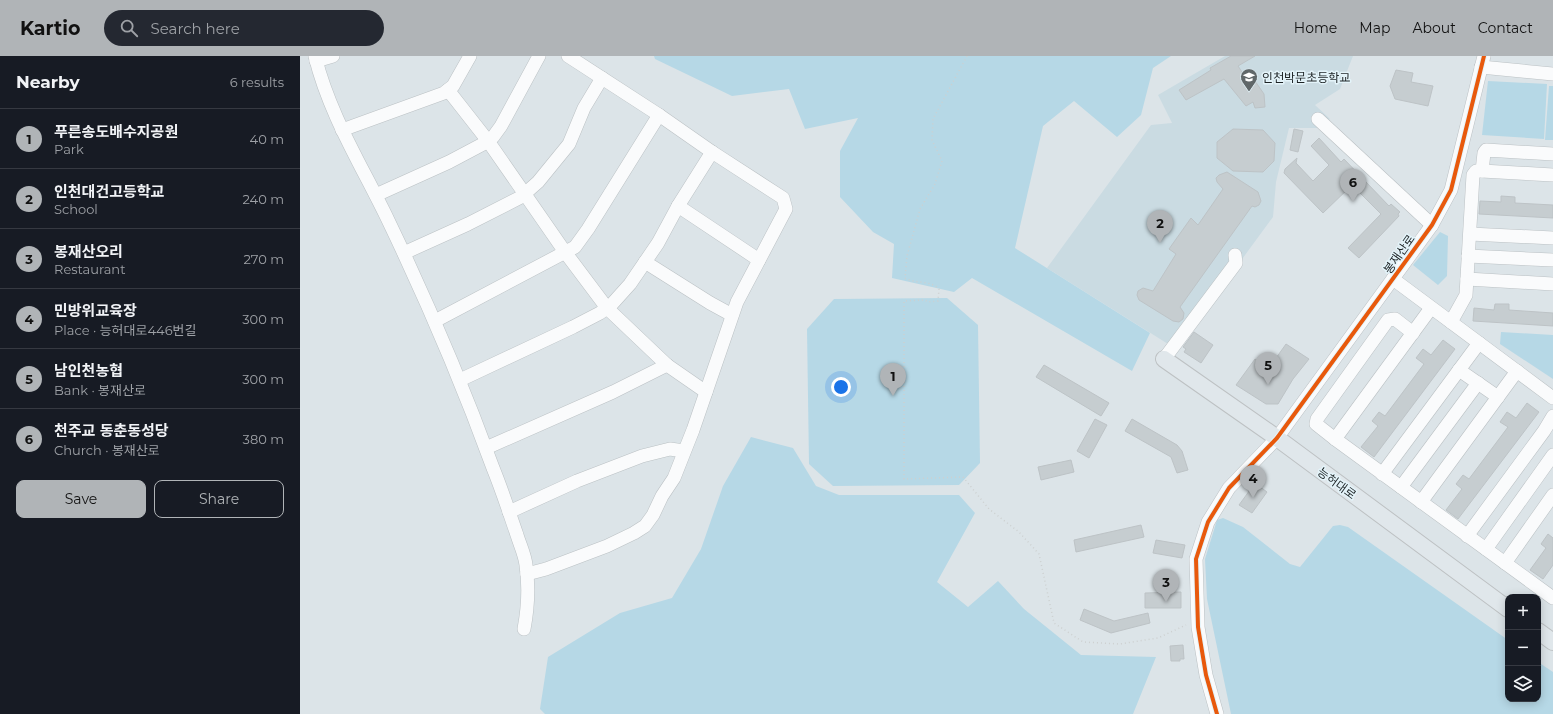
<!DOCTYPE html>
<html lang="en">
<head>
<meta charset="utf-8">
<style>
  :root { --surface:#171b24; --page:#242831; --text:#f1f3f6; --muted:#9ea1a6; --line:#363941; --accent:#b0b4b7 }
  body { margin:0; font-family:Montserrat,"Noto Sans KR",sans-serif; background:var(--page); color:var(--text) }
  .controls { position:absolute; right:12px; bottom:12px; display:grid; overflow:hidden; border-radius:8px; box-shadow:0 2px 10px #0003 }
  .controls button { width:36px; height:36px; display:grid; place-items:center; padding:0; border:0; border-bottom:1px solid var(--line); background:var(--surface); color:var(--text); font:20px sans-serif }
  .you { position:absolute; left:541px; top:331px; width:14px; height:14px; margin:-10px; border:3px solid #fff; border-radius:50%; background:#1a73e8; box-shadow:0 0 0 6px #1a73e833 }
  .badge { display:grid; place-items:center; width:26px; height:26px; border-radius:50%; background:var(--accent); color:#111; font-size:13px; font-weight:700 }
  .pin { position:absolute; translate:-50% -33px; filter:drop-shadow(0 1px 2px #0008) }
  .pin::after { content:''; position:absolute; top:21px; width:14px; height:12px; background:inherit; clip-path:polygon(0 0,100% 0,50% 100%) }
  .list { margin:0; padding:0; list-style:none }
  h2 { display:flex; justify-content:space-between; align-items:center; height:52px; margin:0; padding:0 16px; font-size:17px }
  h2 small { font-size:13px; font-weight:400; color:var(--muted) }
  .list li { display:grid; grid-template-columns:26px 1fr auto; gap:12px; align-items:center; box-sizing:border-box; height:60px; padding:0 16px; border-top:1px solid var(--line) }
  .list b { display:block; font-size:15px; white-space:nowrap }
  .list p { margin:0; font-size:13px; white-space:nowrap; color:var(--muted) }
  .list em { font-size:13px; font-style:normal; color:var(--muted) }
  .actions { display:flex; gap:8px; padding:12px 16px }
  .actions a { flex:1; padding:9px 0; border:1px solid var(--accent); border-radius:8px; text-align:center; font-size:14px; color:var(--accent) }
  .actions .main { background:var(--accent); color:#111 }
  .icon { flex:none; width:22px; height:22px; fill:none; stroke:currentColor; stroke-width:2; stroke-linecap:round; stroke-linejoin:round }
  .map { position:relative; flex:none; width:1253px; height:658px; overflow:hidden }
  header { display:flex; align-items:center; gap:24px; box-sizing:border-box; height:56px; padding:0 20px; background:var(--accent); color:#111 }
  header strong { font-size:19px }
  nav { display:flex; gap:22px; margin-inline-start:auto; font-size:14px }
  .search { width:280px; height:36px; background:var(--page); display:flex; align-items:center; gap:10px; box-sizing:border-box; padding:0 14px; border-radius:22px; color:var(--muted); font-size:15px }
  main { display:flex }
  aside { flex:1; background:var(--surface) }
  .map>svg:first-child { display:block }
</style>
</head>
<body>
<header>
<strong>Kartio</strong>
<div class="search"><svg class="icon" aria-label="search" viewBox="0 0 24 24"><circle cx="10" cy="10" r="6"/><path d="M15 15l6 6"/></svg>Search here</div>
<nav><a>Home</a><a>Map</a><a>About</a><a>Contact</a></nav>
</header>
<main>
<aside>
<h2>Nearby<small>6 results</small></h2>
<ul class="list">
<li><span class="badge">1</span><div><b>푸른송도배수지공원</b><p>Park</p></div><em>40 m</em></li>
<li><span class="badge">2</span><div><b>인천대건고등학교</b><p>School</p></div><em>240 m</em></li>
<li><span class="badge">3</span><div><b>봉재산오리</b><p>Restaurant</p></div><em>270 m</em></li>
<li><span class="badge">4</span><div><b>민방위교육장</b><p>Place · 능허대로446번길</p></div><em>300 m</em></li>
<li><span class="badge">5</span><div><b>남인천농협</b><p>Bank · 봉재산로</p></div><em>300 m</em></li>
<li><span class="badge">6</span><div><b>천주교 동춘동성당</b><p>Church · 봉재산로</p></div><em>380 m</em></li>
</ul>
<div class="actions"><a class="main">Save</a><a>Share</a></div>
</aside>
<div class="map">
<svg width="1253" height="658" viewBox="0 0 1253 658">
  <rect width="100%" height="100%" fill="#dce4e8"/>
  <path fill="#cadbe2" d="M925 0H1053L1040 33 1015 49 1030 63 1017 72H989L976 126 973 161 876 293 747 212 851 69 872 67 858 39Z"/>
  <g fill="#b6d8e6">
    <path d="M354 0H871L853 12 841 59 817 81 774 45 743 70 715 192 850 277 832 315 672 222 654 236 592 222 594 188 573 176 540 141V95L558 62 505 73 489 33 432 40 355 3Z"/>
    <path d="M1188 25 1247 28 1244 83 1182 79Z"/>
    <path d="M1249 30H1253V84H1245Z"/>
    <path d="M1140 176 1148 180 1147 220 1138 229 1113 209Z"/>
    <path d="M647 242 678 269 680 407 659 429 533 430 509 408 507 273 534 243Z"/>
    <path d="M1201 276 1253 279V323L1200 288Z"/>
    <path d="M451 381 493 392 516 430 539 439H659L675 457 637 526 668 551 698 525 724 553 781 599 856 601 833 658H245L240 653 248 601 320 557 372 542 401 493 423 430Z"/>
    <path d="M923 462 943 471 990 508 1000 511 1033 470 1040 469 1048 471 1208 584V643H1238V606L1253 616V658H931L907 543 905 503 917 464Z"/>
  </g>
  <g fill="#c6cdd0" stroke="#bdc3c6">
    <path d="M931 0H955L938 10 950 28 955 25 964 38 965 51 955 52 953 46 946 50 924 23 886 44 879 34 911 14 910 12Z"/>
    <path d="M1096 14 1113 17 1111 26 1133 30 1128 50 1095 43 1090 30Z"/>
    <path d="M933 73 963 74 975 87 974 105 963 116 933 115 917 102V86Z"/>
    <path d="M994 73 1003 75 998 96 990 94Z"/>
    <path d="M1019 82 1041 106 1044 103 1089 150 1091 148 1100 156 1098 158 1099 160 1059 202 1048 192 1081 158 1052 129 1023 157 984 117 985 113 997 102 996 107 1013 125 1029 109 1011 90Z"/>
    <path d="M927 116 958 136 961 145 959 149 955 151 952 150 880 251 884 257 883 263 879 266 873 265 839 244 837 239 838 235 843 232 853 235 876 198 869 193 891 162 898 169 923 133 917 126 916 122 919 119Z"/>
    <path d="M1201 140 1215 141V147L1253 149V162L1179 158 1180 145 1201 146Z"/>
    <path d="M1195 248H1209V254L1253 257V270L1173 265 1174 252 1194 254Z"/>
    <path d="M894 276 913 289 901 307 884 296 886 293 883 291Z"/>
    <path d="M1143 284 1155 293 1074 401 1061 391 1078 370 1072 365 1079 356 1085 360 1124 308 1116 302 1123 293 1131 299Z"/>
    <path d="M986 288 1009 303 993 323 978 348H966L936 329 955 303 969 312Z"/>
    <path d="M744 309 809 347 801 360 736 321Z"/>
    <path d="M1227 347 1239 356 1158 463 1146 454 1162 433 1156 428 1163 419 1169 423 1208 371 1200 366 1207 356 1216 362Z"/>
    <path d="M795 363 807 369 789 402 777 395Z"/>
    <path d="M832 363 877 389 882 395 888 414 877 417 871 401 825 375Z"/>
    <path d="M771 404 774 416 741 424 738 411Z"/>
    <path d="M955 427 967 436 952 457 939 449Z"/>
    <path d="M841 469 844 481 776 496 774 484Z"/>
    <path d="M1248 478 1253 482V509L1243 523 1230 514 1246 492 1241 488Z"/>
    <path d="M856 484 885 489 882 502 853 497Z"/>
    <path d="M881 536V552H845V537Z"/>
    <path d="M784 553 814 565 848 557 850 567 811 577 780 564Z"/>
    <path d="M883 589 884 603H880V605H871L870 590Z"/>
  </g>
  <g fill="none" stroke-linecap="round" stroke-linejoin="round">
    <g stroke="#bbc1c4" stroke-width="14">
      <g id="minor">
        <path d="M15 0C29 58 62 110 88 164 127 245 162 327 193 412 202 434 209 456 217 479 220 489 225 499 226 509 229 530 228 552 224 573"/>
        <path d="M16 5 33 0"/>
        <path d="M1181 11 1253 18"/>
        <path d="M148 34 188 85 265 196 307 252 367 309 406 336"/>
        <path d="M1018 63 1132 169"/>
        <path d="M42 74 144 37 153 30 170 0"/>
        <path d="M1182 115 1253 119"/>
        <path d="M76 139 149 106 183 88 193 81 201 70 239 0"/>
        <path d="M378 150 459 204"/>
        <path d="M1170 178 1253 182"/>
        <path d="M104 197 168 168 221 141 238 126 269 88 284 52 302 22"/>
        <path d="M1168 200 1253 204"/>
        <path d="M345 206 410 247 432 259"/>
        <path d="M1093 223 1253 342"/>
        <path d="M1167 223 1253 228"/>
        <path d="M135 265 275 191 288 173 359 59"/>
        <path d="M1151 266 1166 239 1173 119 1176 115H1182L1184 97 1186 94 1253 98"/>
        <path d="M1113 277 1095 263 1088 264 1017 363 1016 368 1035 383 1253 542"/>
        <path d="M864 303 936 207 935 199"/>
        <path d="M1159 314 1198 341"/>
        <path d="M160 324 273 271 300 257 312 248 330 228 358 187 378 150 412 96"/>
        <path d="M1035 383 1131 252"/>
        <path d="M186 392 313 336 367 309"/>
        <path d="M1082 418 1179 287"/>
        <path d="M1101 431 1178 327"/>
        <path d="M1121 446 1217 315"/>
        <path d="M209 456 277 425 342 400 370 393 384 395"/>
        <path d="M1167 480 1244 375 1253 360"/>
        <path d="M1186 493 1253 399"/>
        <path d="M1205 507 1253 439"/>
        <path d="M227 518 246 513 307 490 334 477 345 470 353 459 362 440 374 422 393 374 437 246 486 153 483 142 412 96 359 59 268 0"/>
        <path d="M917 658 906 619 898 571 896 503 908 466 929 432 977 382 1132 169 1151 134 1184 0"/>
      </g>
    </g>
    <g stroke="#bdc1c3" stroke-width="18">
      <g id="major">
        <path d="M864 303 977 382 1208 553"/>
        <path d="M1238 575 1253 586"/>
      </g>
    </g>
    <path stroke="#cdd0d0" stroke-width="1.5" stroke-dasharray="1 3" stroke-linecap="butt" d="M667 0 633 63 632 84 642 105 635 128 620 153 607 200 605 222C615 228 631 224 639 233L638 245 628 246 625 244 604 245V423L663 421 689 453 719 476 739 498 754 567 783 586 820 588 858 582 886 569"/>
    <use href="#minor" stroke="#fafbfc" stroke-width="13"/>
    <use href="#major" stroke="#e0e7eb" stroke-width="16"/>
    <g stroke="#e4f4fa" stroke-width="6">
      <path id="cycleway" d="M917 658 906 619 898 571 896 503 908 466 929 432 977 382 1132 169 1151 134 1184 0"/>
    </g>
    <use href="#cycleway" stroke="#e8590c" stroke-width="4"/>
  </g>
  <defs>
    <g id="school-pin" transform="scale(0.9)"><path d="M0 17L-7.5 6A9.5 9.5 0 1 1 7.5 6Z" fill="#606769" stroke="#e4f4fa"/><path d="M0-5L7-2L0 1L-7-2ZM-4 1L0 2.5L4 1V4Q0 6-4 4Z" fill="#fff"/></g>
  </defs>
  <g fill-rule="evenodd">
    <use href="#school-pin" x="949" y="21"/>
  </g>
  <g text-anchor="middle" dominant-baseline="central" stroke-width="3" stroke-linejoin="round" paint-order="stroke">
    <g font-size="12" fill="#1d2325" stroke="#e4f4fa" text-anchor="start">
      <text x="962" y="21">인천박문초등학교</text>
    </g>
    <g font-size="12" fill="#1d2325" stroke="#e4f4fa">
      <text transform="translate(1099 198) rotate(-55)">봉재산로</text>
      <text transform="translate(1037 427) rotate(36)">능허대로</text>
    </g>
  </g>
</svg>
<div class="controls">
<button>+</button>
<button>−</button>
<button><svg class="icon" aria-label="layers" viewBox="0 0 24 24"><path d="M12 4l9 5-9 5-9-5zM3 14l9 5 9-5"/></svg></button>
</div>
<div class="you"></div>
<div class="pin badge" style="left:593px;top:340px">1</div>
<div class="pin badge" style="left:860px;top:187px">2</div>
<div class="pin badge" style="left:866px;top:546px">3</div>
<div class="pin badge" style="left:953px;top:442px">4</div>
<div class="pin badge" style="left:968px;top:329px">5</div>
<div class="pin badge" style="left:1053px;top:146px">6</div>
</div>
</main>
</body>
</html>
